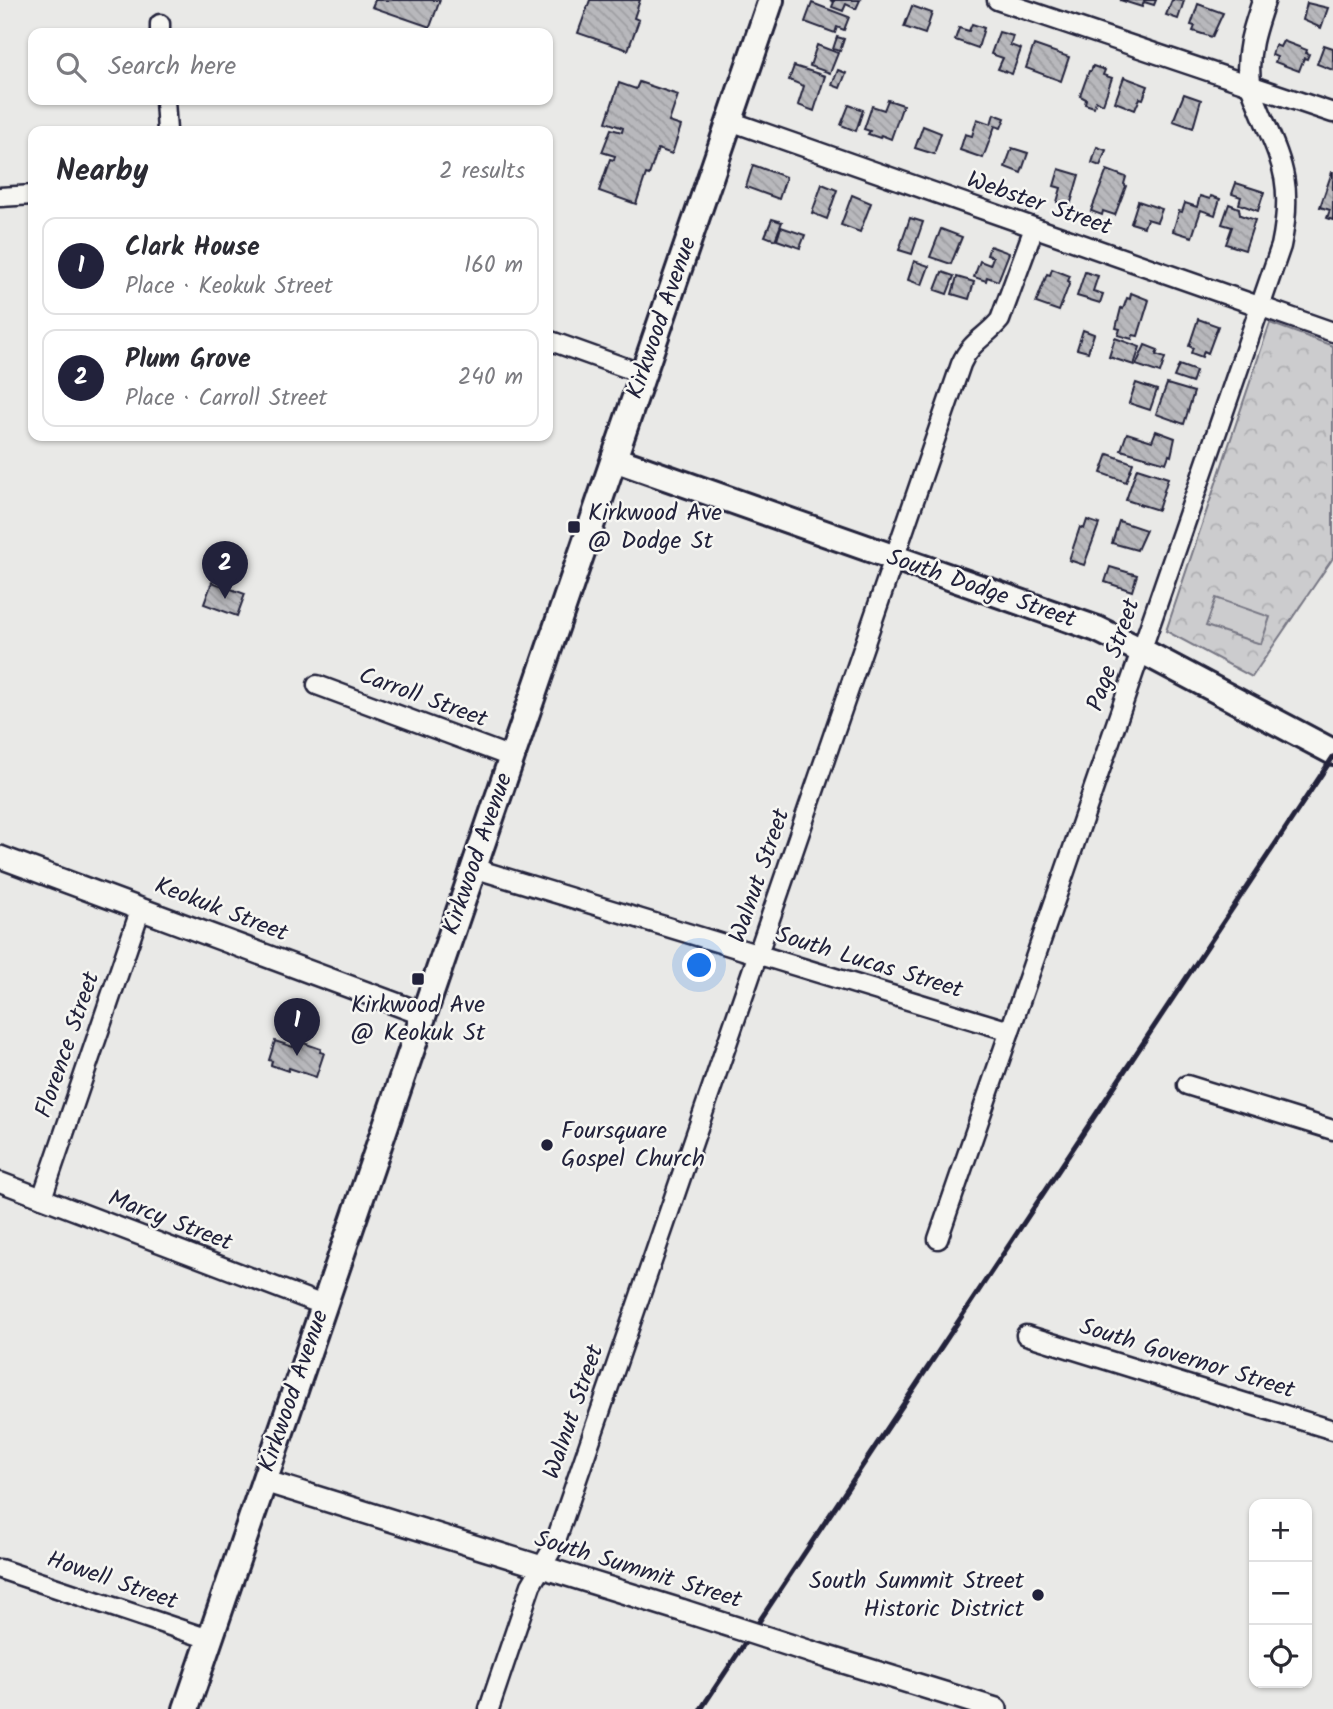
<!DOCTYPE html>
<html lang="en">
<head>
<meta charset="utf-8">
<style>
  :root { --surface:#fff; --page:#f7f7f7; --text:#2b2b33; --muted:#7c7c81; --line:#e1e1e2; --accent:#22223b }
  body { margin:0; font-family:Kalam,sans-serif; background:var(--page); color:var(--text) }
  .controls { position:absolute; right:21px; bottom:21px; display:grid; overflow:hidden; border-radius:14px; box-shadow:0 2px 5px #0004 }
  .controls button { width:63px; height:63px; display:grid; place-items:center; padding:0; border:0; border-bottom:2px solid var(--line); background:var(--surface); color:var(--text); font:35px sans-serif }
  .you { position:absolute; left:700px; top:966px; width:24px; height:24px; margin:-18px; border:5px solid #fff; border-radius:50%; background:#1a73e8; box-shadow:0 0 0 10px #1a73e833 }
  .badge { display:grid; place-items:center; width:46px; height:46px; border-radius:50%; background:var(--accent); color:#fff; font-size:23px; font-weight:700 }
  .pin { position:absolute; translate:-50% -58px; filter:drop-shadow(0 2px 4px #0008) }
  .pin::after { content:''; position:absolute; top:37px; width:24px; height:21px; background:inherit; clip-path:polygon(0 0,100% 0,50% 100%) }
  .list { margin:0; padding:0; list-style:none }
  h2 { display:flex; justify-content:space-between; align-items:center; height:91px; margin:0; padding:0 28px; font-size:30px }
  h2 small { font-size:23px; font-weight:400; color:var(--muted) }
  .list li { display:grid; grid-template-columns:46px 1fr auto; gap:21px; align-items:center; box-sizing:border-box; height:98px; margin:0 14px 14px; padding:0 14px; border:2px solid var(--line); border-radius:14px }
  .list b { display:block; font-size:26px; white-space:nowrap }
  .list p { margin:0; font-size:23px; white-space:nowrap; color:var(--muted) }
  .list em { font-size:23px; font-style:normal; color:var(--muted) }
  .icon { flex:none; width:38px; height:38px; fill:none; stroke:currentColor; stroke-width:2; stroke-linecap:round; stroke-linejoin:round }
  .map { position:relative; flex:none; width:1333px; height:1709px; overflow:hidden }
  .search { position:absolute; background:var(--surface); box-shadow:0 2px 5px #0004; left:28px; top:28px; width:525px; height:77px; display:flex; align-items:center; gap:18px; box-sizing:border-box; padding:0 24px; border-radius:14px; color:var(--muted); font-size:26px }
  .panel { position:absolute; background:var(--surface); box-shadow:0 2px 5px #0004; left:28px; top:126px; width:525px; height:315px; border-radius:14px }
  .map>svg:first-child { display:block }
</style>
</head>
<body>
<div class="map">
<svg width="1333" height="1709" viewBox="0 0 1333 1709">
  <defs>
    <pattern id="park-crowns" width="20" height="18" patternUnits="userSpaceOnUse" patternTransform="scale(1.75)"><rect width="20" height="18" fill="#ccccce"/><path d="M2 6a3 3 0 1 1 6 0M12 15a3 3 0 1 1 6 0" fill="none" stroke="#afafb2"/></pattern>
    <pattern id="building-back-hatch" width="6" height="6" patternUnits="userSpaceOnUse" patternTransform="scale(1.75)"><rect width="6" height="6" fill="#b8b8bc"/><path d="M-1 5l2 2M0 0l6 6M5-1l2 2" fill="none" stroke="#9e9ea2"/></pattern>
  </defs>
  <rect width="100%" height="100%" fill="#e9e9e7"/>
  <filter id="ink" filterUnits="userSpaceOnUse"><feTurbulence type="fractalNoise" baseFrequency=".0143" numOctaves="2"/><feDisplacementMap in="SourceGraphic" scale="14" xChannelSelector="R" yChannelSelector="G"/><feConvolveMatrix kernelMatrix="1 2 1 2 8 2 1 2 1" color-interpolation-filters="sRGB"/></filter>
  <g filter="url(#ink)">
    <path fill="url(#park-crowns)" stroke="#777784" stroke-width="2" d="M1270 323 1333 346V558L1252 677 1166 631Z"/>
    <path fill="#ccccce" stroke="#777784" stroke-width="2" d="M1216 598 1270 617 1261 644 1206 626Z"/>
    <g fill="url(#building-back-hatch)" stroke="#22223b" stroke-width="2">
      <path d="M375 0H440L430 27 372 7Z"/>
      <path d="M590 0H640L634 18 639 20 628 50 578 33Z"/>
      <path d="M830 0H860L856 9 846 4 843 11 832 7 834 2Z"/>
      <path d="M1120 0H1156L1154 5 1144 2 1142 7Z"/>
      <path d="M1172 0 1184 1 1178 19 1166 15Z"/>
      <path d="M812 3 849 17 844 30 837 27 835 33 805 22Z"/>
      <path d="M1307 3 1328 8 1321 28 1303 20Z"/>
      <path d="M1198 4 1223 13 1212 37 1193 31 1195 26 1191 25Z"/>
      <path d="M912 6 932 13 925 34 904 27Z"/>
      <path d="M972 24 984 28 978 48 955 40 959 28 969 31Z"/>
      <path d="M999 32 1013 36 1010 45 1021 49 1012 74 998 69 1003 58 991 54Z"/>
      <path d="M837 37 844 39 840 51 833 49Z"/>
      <path d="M1283 41 1307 50 1306 53 1309 54 1307 59 1304 58 1299 71 1275 62 1277 57 1272 55 1275 45 1280 47Z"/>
      <path d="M817 45 838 53 830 73 810 66Z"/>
      <path d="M1034 45 1069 57 1061 81 1026 68Z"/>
      <path d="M1324 45 1333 48V70L1317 64Z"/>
      <path d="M794 66 825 76 814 111 798 105 804 86 789 80Z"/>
      <path d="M1093 66 1105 70 1103 75 1112 78 1103 104 1096 101 1094 107 1085 104 1086 99 1080 96 1089 71H1091Z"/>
      <path d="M838 70 846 73 840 88 832 85Z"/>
      <path d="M1124 77 1148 86 1143 99 1140 98 1135 110 1115 102Z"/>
      <path d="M639 82 678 95 669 122 681 126 672 154 658 149 649 175 646 174 636 204 599 191 610 159 614 160 615 156 602 152 611 129 622 132 623 128 606 122 619 83 636 89Z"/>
      <path d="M1184 94 1201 100 1193 128 1173 121Z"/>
      <path d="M888 100 903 105 891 139 881 135 880 138 868 134 870 131 864 129 872 106 884 110Z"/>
      <path d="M849 105 863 110 856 131 841 125Z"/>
      <path d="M994 114 1005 118 1001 128 995 126 983 158 960 150 965 134 972 136 977 119 991 124Z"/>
      <path d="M923 126 941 133 934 154 915 148Z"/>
      <path d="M1097 147 1106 150 1100 166 1092 163Z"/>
      <path d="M1012 148 1028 153 1021 173 1005 167Z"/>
      <path d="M753 165 786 177 779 199 746 187Z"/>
      <path d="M1059 169 1079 175 1070 206 1057 202 1061 188 1054 186Z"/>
      <path d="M1107 170 1126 177 1124 184 1126 186 1115 215 1103 211 1102 215 1091 211Z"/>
      <path d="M1332 172H1333V220L1327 218 1330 210 1320 207Z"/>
      <path d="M1236 183 1264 192 1258 211 1239 204 1241 197 1232 194Z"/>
      <path d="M822 184 837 190 827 219 812 213Z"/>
      <path d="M852 195 871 203 860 232 841 225Z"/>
      <path d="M1200 196 1210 199 1211 196 1220 199 1215 215 1201 210 1192 237 1173 231 1179 211 1182 212 1185 203 1197 207Z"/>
      <path d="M1138 201 1162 209 1157 222 1147 219 1144 227 1131 223Z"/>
      <path d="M1229 204 1239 208 1240 215 1255 220 1245 250 1226 244 1232 227 1222 224Z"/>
      <path d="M910 218 923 222 912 254 899 250Z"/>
      <path d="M772 219 782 222 775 240 765 236Z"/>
      <path d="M781 227 805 235 800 248 777 240Z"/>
      <path d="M941 229 962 237 951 264 930 257Z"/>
      <path d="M990 246 1009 253 998 281 987 277 986 281 974 277 980 261 990 265 993 257 987 255Z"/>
      <path d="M914 261 929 266 922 285 908 280Z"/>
      <path d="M1052 269 1070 276 1068 281 1070 282 1059 311 1036 303 1047 274 1050 275Z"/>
      <path d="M942 272 954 276 947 294 935 290Z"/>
      <path d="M1085 272 1098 276 1093 291 1103 294 1100 303 1077 296Z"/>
      <path d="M957 277 974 282 969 299 952 294Z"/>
      <path d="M1131 293 1149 300 1138 336 1133 335 1132 339 1118 335 1120 329 1116 328 1121 308 1123 309 1127 298 1130 299Z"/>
      <path d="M1198 319 1218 326 1208 353 1204 351 1202 357 1191 353 1193 348 1189 346Z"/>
      <path d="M1083 330 1094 334 1088 352 1077 349Z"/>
      <path d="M1115 338 1140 347 1134 365 1109 357Z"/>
      <path d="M1145 345 1158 350 1156 355 1165 358 1160 373 1136 365Z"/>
      <path d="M1179 365 1196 371 1192 383 1174 377Z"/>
      <path d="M1136 383 1157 390 1150 410 1129 403Z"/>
      <path d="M1167 384 1194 392 1184 424 1156 414Z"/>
      <path d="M1156 431 1175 438 1171 456 1169 455 1166 463 1121 450 1127 433 1152 441Z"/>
      <path d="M1108 454 1133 463 1126 482 1101 473Z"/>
      <path d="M1137 468 1168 478 1158 510 1126 500Z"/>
      <path d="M1087 520 1099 524 1084 565 1069 560 1080 527 1084 529Z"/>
      <path d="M1119 521 1146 530 1137 550 1112 543Z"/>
      <path d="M1110 567 1137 575 1132 591 1105 582Z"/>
      <path d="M212 582 245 594 237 616 204 604Z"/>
      <path d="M295 1040 321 1049 320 1052 324 1053 316 1077 289 1068 288 1071 271 1065 272 1061 269 1060 275 1041 293 1047Z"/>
    </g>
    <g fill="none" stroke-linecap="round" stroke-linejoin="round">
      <g stroke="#22223b" stroke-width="23">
        <g id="minor">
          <path d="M997 0 1333 113"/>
          <path d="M160 24V33"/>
          <path d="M165 100 167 131"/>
          <path d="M730 121 1333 332"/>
          <path d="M0 197 33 195"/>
          <path d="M548 340 643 374"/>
          <path d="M317 685 511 757"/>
          <path d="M473 868 1010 1031"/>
          <path d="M1187 1085 1333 1130"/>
          <path d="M0 1182 323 1305"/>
          <path d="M42 1198 141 908"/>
          <path d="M938 1239 1281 246C1297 170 1274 152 1250 85"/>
          <path d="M1026 1335 1333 1430"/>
          <path d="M0 1569 209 1639"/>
          <path d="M489 1709 531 1585 554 1546 961 364C971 341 986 337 1000 320L1034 228"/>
        </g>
      </g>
      <g stroke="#22223b" stroke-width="26">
        <g id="tertiary">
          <path d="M1250 85C1245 55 1254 29 1264 0"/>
          <path d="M0 857 423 1014"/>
          <path d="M264 1481 684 1611"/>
          <path d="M811 1652 996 1709"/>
        </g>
      </g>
      <g stroke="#22223b" stroke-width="30">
        <g id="secondary">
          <path d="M614 459 1097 629 1142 651 1333 752"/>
          <path d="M186 1709 771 0"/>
        </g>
      </g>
      <use href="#minor" stroke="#f6f6f2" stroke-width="18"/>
      <use href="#tertiary" stroke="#f6f6f2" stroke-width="21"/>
      <use href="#secondary" stroke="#f6f6f2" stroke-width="24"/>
      <path stroke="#22223b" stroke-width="5" d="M701 1709 1333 757"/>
      <g stroke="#22223b" stroke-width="26" stroke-linecap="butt">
        <path id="tertiary-bridge" d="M684 1611 811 1652"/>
      </g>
      <use href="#tertiary-bridge" stroke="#f6f6f2" stroke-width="21"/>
    </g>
  </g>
  <g fill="#22223b" stroke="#f6f6f2" stroke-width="2.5">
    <rect x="567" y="520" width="14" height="14" rx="3.5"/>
    <rect x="411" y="972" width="14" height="14" rx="3.5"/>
    <circle cx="547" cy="1145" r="7"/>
    <circle cx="1038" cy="1595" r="7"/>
  </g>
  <g text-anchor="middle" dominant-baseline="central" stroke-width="5" stroke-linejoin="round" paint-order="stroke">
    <g font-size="24" fill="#22223b" stroke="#f6f6f2">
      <text transform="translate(1039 204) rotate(19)">Webster Street</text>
      <text transform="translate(662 318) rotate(-71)">Kirkwood Avenue</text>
      <text transform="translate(981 589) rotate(19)">South Dodge Street</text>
      <text transform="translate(1114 655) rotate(-71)">Page Street</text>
      <text transform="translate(423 698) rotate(20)">Carroll Street</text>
      <text transform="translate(478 854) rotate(-71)">Kirkwood Avenue</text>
      <text transform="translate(760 876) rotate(-71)">Walnut Street</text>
      <text transform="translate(221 910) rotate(21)">Keokuk Street</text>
      <text transform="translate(869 963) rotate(17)">South Lucas Street</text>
      <text transform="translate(68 1045) rotate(-71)">Florence Street</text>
      <text transform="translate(170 1221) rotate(21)">Marcy Street</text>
      <text transform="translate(1187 1359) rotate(17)">South Governor Street</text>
      <text transform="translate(294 1391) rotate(-71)">Kirkwood Avenue</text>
      <text transform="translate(574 1412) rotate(-71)">Walnut Street</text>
      <text transform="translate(638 1570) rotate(17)">South Summit Street</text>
      <text transform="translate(112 1581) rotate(19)">Howell Street</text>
    </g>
    <g font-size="24" fill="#22223b" stroke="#f6f6f2" text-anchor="start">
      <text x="588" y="513">Kirkwood Ave<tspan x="588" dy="28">@ Dodge St</tspan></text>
      <text x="418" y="1005" text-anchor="middle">Kirkwood Ave<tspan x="418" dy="28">@ Keokuk St</tspan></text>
      <text x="561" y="1131">Foursquare<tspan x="561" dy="28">Gospel Church</tspan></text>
      <text x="1024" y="1581" text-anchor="end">South Summit Street<tspan x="1024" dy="28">Historic District</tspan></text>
    </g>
  </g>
</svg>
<div class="controls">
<button>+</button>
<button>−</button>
<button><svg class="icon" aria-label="locate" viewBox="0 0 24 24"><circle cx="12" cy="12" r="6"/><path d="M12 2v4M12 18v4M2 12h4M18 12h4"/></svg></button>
</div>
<div class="you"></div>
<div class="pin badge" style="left:297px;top:1056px">1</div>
<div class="pin badge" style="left:225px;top:599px">2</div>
<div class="search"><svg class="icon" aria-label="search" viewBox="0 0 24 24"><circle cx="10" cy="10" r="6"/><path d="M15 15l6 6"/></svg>Search here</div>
<section class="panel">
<h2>Nearby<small>2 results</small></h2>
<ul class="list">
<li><span class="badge">1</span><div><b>Clark House</b><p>Place · Keokuk Street</p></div><em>160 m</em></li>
<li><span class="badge">2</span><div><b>Plum Grove</b><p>Place · Carroll Street</p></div><em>240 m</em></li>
</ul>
</section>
</div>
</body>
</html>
